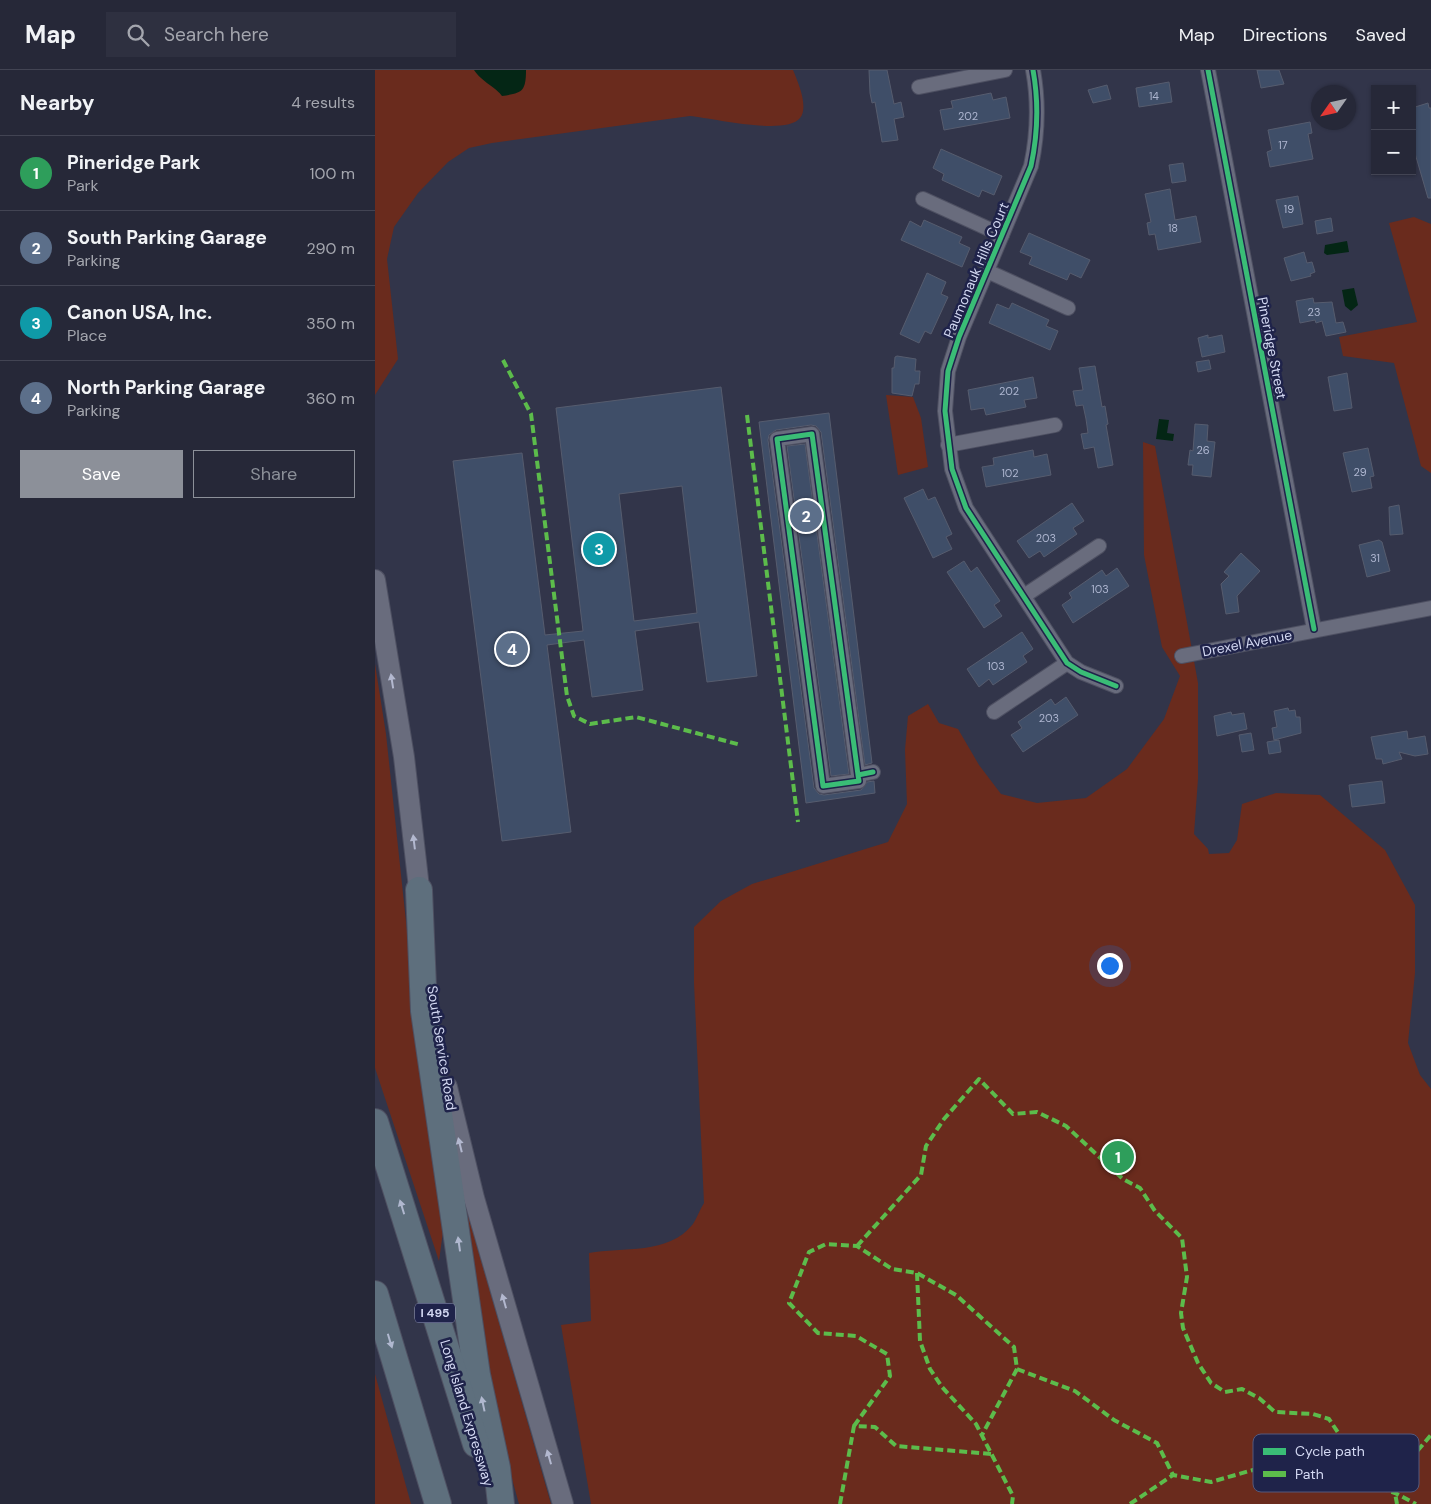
<!DOCTYPE html>
<html lang="en">
<head>
<meta charset="utf-8">
<style>
  :root { --surface:#262838; --page:#2e3040; --text:#f1f3f6; --muted:#a4a6ae; --line:#424453; --accent:#8c9099 }
  body { margin:0; font-family:"DM Sans",sans-serif; background:var(--page); color:var(--text) }
  .controls { position:absolute; right:15px; top:15px; display:grid; overflow:hidden; border-radius:0px; box-shadow:0 1px 4px #0004 }
  .controls button { width:45px; height:45px; display:grid; place-items:center; padding:0; border:0; border-bottom:1px solid var(--line); background:var(--surface); color:var(--text); font:25px sans-serif }
  .compass { position:absolute; left:936px; top:15px; width:45px; height:45px; border-radius:50%; background:var(--surface); box-shadow:0 1px 4px #0004; rotate:236deg }
  .you { position:absolute; left:734px; top:895px; width:18px; height:18px; margin:-12px; border:4px solid #fff; border-radius:50%; background:#1a73e8; box-shadow:0 0 0 8px #1a73e833 }
  .badge { display:grid; place-items:center; width:32px; height:32px; border-radius:50%; background:var(--accent); color:#fff; font-size:16px; font-weight:700 }
  .pin { position:absolute; translate:-50% -50%; border:2px solid #fff; box-shadow:0 1px 5px #0006 }
  .list { margin:0; padding:0; list-style:none }
  h2 { display:flex; justify-content:space-between; align-items:center; height:65px; margin:0; padding:0 20px; font-size:21px }
  h2 small { font-size:16px; font-weight:400; color:var(--muted) }
  .list li { display:grid; grid-template-columns:32px 1fr auto; gap:15px; align-items:center; box-sizing:border-box; height:75px; padding:0 20px; border-top:1px solid var(--line) }
  .list b { display:block; font-size:19px; white-space:nowrap }
  .list p { margin:0; font-size:16px; white-space:nowrap; color:var(--muted) }
  .list em { font-size:16px; font-style:normal; color:var(--muted) }
  .actions { display:flex; gap:10px; padding:15px 20px }
  .actions a { flex:1; padding:11px 0; border:1px solid var(--accent); border-radius:0px; text-align:center; font-size:18px; color:var(--accent) }
  .actions .main { background:var(--accent); color:#fff }
  .icon { flex:none; width:28px; height:28px; fill:none; stroke:currentColor; stroke-width:2; stroke-linecap:round; stroke-linejoin:round }
  .map { position:relative; flex:none; width:1056px; height:1434px; overflow:hidden }
  header { display:flex; align-items:center; gap:30px; box-sizing:border-box; height:70px; padding:0 25px; background:var(--surface); border-bottom:1px solid var(--line) }
  header strong { font-size:24px }
  nav { display:flex; gap:28px; margin-inline-start:auto; font-size:18px }
  .search { width:350px; height:45px; background:var(--page); display:flex; align-items:center; gap:12px; box-sizing:border-box; padding:0 18px; border-radius:0px; color:var(--muted); font-size:19px }
  main { display:flex }
  aside { flex:1; background:var(--surface) }
  .map>svg:first-child { display:block }
</style>
</head>
<body>
<header>
<strong>Map</strong>
<div class="search"><svg class="icon" aria-label="search" viewBox="0 0 24 24"><circle cx="10" cy="10" r="6"/><path d="M15 15l6 6"/></svg>Search here</div>
<nav><a>Map</a><a>Directions</a><a>Saved</a></nav>
</header>
<main>
<aside>
<h2>Nearby<small>4 results</small></h2>
<ul class="list">
<li><span class="badge" style="background:#2e9e5b">1</span><div><b>Pineridge Park</b><p>Park</p></div><em>100 m</em></li>
<li><span class="badge" style="background:#5c6f8a">2</span><div><b>South Parking Garage</b><p>Parking</p></div><em>290 m</em></li>
<li><span class="badge" style="background:#0f9aa8">3</span><div><b>Canon USA, Inc.</b><p>Place</p></div><em>350 m</em></li>
<li><span class="badge" style="background:#5c6f8a">4</span><div><b>North Parking Garage</b><p>Parking</p></div><em>360 m</em></li>
</ul>
<div class="actions"><a class="main">Save</a><a>Share</a></div>
</aside>
<div class="map">
<svg width="1056" height="1434" viewBox="0 0 1056 1434">
  <rect width="100%" height="100%" fill="#32354a"/>
  <g fill="#6a2b1d">
    <path d="M0 0H418C423 12 434 37 425 48 411 66 337 48 315 46L117 73 94 78 73 92 43 123 19 157 12 189 23 289 0 325Z"/>
    <path d="M1039 147 1056 154V403L1046 396 1019 293 968 286 964 267 1042 252 1014 153Z"/>
    <path d="M511 325 538 327 546 348 553 397 523 405Z"/>
    <path d="M768 372 780 376 823 613V709L819 764 833 779 834 784 854 783 862 770 867 734 901 723 945 725 1010 780 1040 835V903L1033 973 1045 1005 1056 1019V1434H216L186 1255 216 1251 214 1183C247 1177 294 1185 318 1154 322 1148 325 1139 329 1133L319 913V857L346 831 377 814 513 772 532 734 530 680 533 646 553 634 564 653 583 659 604 695 626 724 662 733 711 728 752 699 789 649 805 606 787 577 769 485Z"/>
    <path d="M0 594 11 664 40 936 69 1154 64 1191 0 998Z"/>
    <path d="M85 1125 91 1137 176 1434H144C115 1333 101 1229 85 1125Z"/>
    <path d="M0 1304 36 1434H0Z"/>
  </g>
  <g fill="#042615">
    <path d="M99 0H151C151 22 147 23 127 26 123 19 106 11 99 0Z"/>
    <path d="M972 171 974 182 952 185 949 183 950 175Z"/>
    <path d="M979 218 983 235 976 241 970 236 967 220Z"/>
    <path d="M784 349 794 350 792 363 799 364 798 371 781 369Z"/>
  </g>
  <g fill="#3f4e68" stroke="#565c6e" fill-rule="evenodd">
    <path d="M494 0H512L519 34 526 32 529 47 519 49 523 70 507 72 500 32 497 33 495 23Z"/>
    <path d="M882 0H904L909 14 886 18Z"/>
    <path d="M794 12 797 32 764 37 761 18Z"/>
    <path d="M732 15 736 29 718 33 713 20Z"/>
    <path d="M616 23 618 30 631 27 635 48 569 60 565 40 578 38 576 31Z"/>
    <path d="M1053 33 1054 38H1056V128H1053L1037 73V38Z"/>
    <path d="M935 52 937 63 933 64 938 89 895 97 892 82 897 80 893 60Z"/>
    <path d="M566 79 627 106 619 125 607 120 604 127 567 110 569 104 558 98Z"/>
    <path d="M808 93 811 111 797 113 794 95Z"/>
    <path d="M795 119 800 150 821 146 826 172 783 180 780 164 774 165 772 153 776 152 770 124Z"/>
    <path d="M923 126 928 154 908 158 901 130Z"/>
    <path d="M956 148 958 161 942 164 940 151Z"/>
    <path d="M549 150 587 167 584 173 595 178 587 197 526 170 535 151 546 157Z"/>
    <path d="M654 163 715 190 706 208 695 203 692 210 654 194 657 187 645 182Z"/>
    <path d="M929 182 932 193 937 192 940 202 935 204 936 206 916 211 909 188Z"/>
    <path d="M552 203 571 212 566 224 573 227 556 264 550 261 544 273 525 264Z"/>
    <path d="M938 228 939 233 957 232 961 253 968 252 971 262 951 266 947 251 941 253 940 250 925 253 921 231Z"/>
    <path d="M637 233 674 250 671 256 683 261 675 280 614 253 622 234 634 239Z"/>
    <path d="M833 265V268L847 265 850 282 827 287 823 268Z"/>
    <path d="M522 286 541 289 540 301H545L544 314H540L537 326 517 323V298H519L520 287Z"/>
    <path d="M834 290 836 299 823 302 821 292Z"/>
    <path d="M720 296 727 337 730 336 733 354 731 355 738 395 723 398 719 377 709 379 706 364 713 363 711 349 708 335 701 336 698 321 708 320 704 298Z"/>
    <path d="M972 303 977 338 959 341 953 307Z"/>
    <path d="M658 307 662 328 649 330 651 337 611 345 609 338 596 340 593 320Z"/>
    <path d="M346 317 382 606 332 612 324 552 260 561 268 620 217 627 209 570 172 575 196 762 127 771 78 391 147 383 170 565 208 561 181 338ZM307 416 322 543 259 551 244 424Z"/>
    <path d="M454 343 497 693 490 695 446 362 441 356 436 355 401 360 394 365 393 370 439 718 444 724 449 725 486 720 492 712 499 711 500 723 431 733 384 352Z"/>
    <path d="M820 354 833 355 832 371 840 372 836 407 817 405 818 395H813L815 380 818 381Z"/>
    <path d="M430 374 474 704 456 706 412 376Z"/>
    <path d="M993 378 999 406 995 407 997 418 977 422 968 383Z"/>
    <path d="M658 380 659 387 672 384 676 405 611 417 607 397 619 395 618 388Z"/>
    <path d="M548 419 553 430 560 427 577 464 571 467 577 479 558 488 529 428Z"/>
    <path d="M697 433 709 451 698 458 702 464 669 487 665 481 654 488 642 471Z"/>
    <path d="M1024 435 1028 464 1015 465 1014 437Z"/>
    <path d="M1004 470 1007 472 1015 501 992 507 984 475Z"/>
    <path d="M866 483 885 501 862 526 864 542 851 544 846 514 854 506 849 502Z"/>
    <path d="M589 491 596 502 602 497 625 531 619 535 627 546 609 558 572 502Z"/>
    <path d="M742 498 754 516 698 553 687 535 697 528 694 523 727 500 731 506Z"/>
    <path d="M647 562 658 579 648 586 652 592 618 615 614 609 604 617 592 599Z"/>
    <path d="M691 627 703 645 648 682 636 665 647 658 643 652 676 629 680 635Z"/>
    <path d="M913 638 914 641 920 640 921 647H925L926 663 899 670 897 658 902 657 899 641Z"/>
    <path d="M856 642 857 645 869 643 872 659 842 666 839 646Z"/>
    <path d="M1032 661 1033 669 1050 666 1053 684 1040 686 1024 682 1027 689 1008 694 1007 689H1001L996 667Z"/>
    <path d="M876 663 879 680 867 682 864 665Z"/>
    <path d="M904 670 906 682 894 684 892 672Z"/>
    <path d="M1007 711 1010 733 977 737 974 715Z"/>
  </g>
  <g fill="none" stroke-linecap="round" stroke-linejoin="round">
    <g stroke="#4e5062" stroke-width="16">
      <g id="street">
        <path d="M658 0C664 33 663 63 656 96L584 267 573 301 570 341 577 399 591 438 692 593 706 602 741 616"/>
        <path d="M833 0 939 559"/>
        <path d="M544 17 630 0"/>
        <path d="M548 129 627 165"/>
        <path d="M612 201 693 238"/>
        <path d="M573 375 680 355"/>
        <path d="M649 526 724 476"/>
        <path d="M807 586 1056 538"/>
        <path d="M619 642 692 593"/>
        <path d="M483 705 484 711 448 716 402 369 437 364 483 705 498 702"/>
      </g>
    </g>
    <g stroke="#4e5062" stroke-width="22">
      <g id="secondary">
        <path d="M0 510 29 687 46 835"/>
        <path d="M72 1017 99 1128 188 1434"/>
      </g>
    </g>
    <g stroke="#4e5062" stroke-width="28">
      <g id="highway">
        <path d="M44 820 49 941 102 1305 122 1398 126 1434"/>
        <path d="M0 1052 101 1374"/>
        <path d="M0 1224 63 1434"/>
      </g>
    </g>
    <use href="#street" stroke="#696c7d" stroke-width="14"/>
    <use href="#secondary" stroke="#696c7d" stroke-width="20"/>
    <use href="#highway" stroke="#5e6f7d" stroke-width="26"/>
    <g stroke="#5cbc4b" stroke-width="4" stroke-dasharray="8 4" stroke-linecap="butt">
      <path d="M128 290 156 344 192 626 199 646 215 654 261 647 366 675"/>
      <path d="M372 345 423 752"/>
      <path d="M482 1176 546 1105 551 1076 569 1049 604 1009 638 1044 662 1042 691 1056 748 1109 765 1118 780 1141 807 1168 812 1207 806 1243 808 1258 823 1293 836 1313 850 1322 867 1319 884 1328 900 1342 938 1344 954 1349 976 1382 1020 1423 1022 1434"/>
      <path d="M542 1203 545 1271 555 1299 567 1317 601 1354 638 1426 637 1434"/>
      <path d="M642 1299 700 1321 739 1350 782 1373 798 1405"/>
      <path d="M479 1356 515 1306 512 1284 481 1266 443 1263 414 1233 434 1182 451 1174 482 1176 517 1199 542 1203 581 1225 639 1277 642 1299 607 1365"/>
      <path d="M1020 1423 1038 1386 1056 1365"/>
      <path d="M465 1434 479 1356 500 1357 521 1376 616 1384"/>
      <path d="M755 1434 798 1405 836 1412 878 1400 964 1403 1020 1423 1041 1434"/>
    </g>
    <g stroke="#1f234a" stroke-width="8">
      <g id="cycleway">
        <path d="M658 0C664 33 663 63 656 96L584 267 573 301 570 341 577 399 591 438 692 593 706 602 741 616"/>
        <path d="M833 0 939 559"/>
        <path d="M483 705 484 711 448 716 402 369 437 364 483 705 498 702"/>
      </g>
    </g>
    <use href="#cycleway" stroke="#3abd76" stroke-width="5"/>
  </g>
  <defs><path id="oneway-solid" d="M-6-.8H1V-3.2L6.5 0L1 3.2V.8H-6Z" transform="scale(1.25)"/></defs>
  <g fill="#b3b8cf">
    <use href="#oneway-solid" transform="translate(17 611) rotate(-99)"/>
    <use href="#oneway-solid" transform="translate(39 772) rotate(-97)"/>
    <use href="#oneway-solid" transform="translate(85 1075) rotate(-104)"/>
    <use href="#oneway-solid" transform="translate(129 1231) rotate(-106)"/>
    <use href="#oneway-solid" transform="translate(174 1387) rotate(-106)"/>
  </g>
  <g fill="#b0b8cf">
    <use href="#oneway-solid" transform="translate(27 1137) rotate(-107)"/>
    <use href="#oneway-solid" transform="translate(84 1174) rotate(-98)"/>
    <use href="#oneway-solid" transform="translate(15 1271) rotate(73)"/>
    <use href="#oneway-solid" transform="translate(108 1334) rotate(-102)"/>
  </g>
  <g text-anchor="middle" dominant-baseline="central" stroke-width="5" stroke-linejoin="round" paint-order="stroke">
    <g font-size="11" fill="#aeb6d0">
      <text x="779" y="26">14</text>
      <text x="593" y="46">202</text>
      <text x="908" y="75">17</text>
      <text x="914" y="139">19</text>
      <text x="798" y="158">18</text>
      <text x="939" y="242">23</text>
      <text x="634" y="321">202</text>
      <text x="828" y="380">26</text>
      <text x="985" y="402">29</text>
      <text x="635" y="403">102</text>
      <text x="671" y="468">203</text>
      <text x="1000" y="488">31</text>
      <text x="725" y="519">103</text>
      <text x="621" y="596">103</text>
      <text x="674" y="648">203</text>
    </g>
    <rect fill="#1f234a" stroke="#9da2c0" stroke-width="1" x="40" y="1233.5" width="40" height="19" rx="4"/>
    <g font-size="12" font-weight="bold" fill="#d3d8f2">
      <text x="60" y="1243">I 495</text>
    </g>
    <g font-size="14" fill="#d3d8f2" stroke="#1f234a">
      <text transform="translate(601 200) rotate(-67)">Paumonauk Hills Court</text>
      <text transform="translate(897 278) rotate(79)">Pineridge Street</text>
      <text transform="translate(872 573) rotate(-11)">Drexel Avenue</text>
      <text transform="translate(67 978) rotate(81)">South Service Road</text>
      <text transform="translate(92 1343) rotate(73)">Long Island Expressway</text>
    </g>
  </g>
  <rect x="878" y="1364" width="166" height="58" rx="8" fill="#1f234a" stroke="#55597c" stroke-width="1"/>
  <rect x="888" y="1378" width="23" height="7" fill="#3abd76"/>
  <rect x="888" y="1401" width="23" height="6" fill="#5cbc4b"/>
  <g font-size="14" fill="#d3d8f2">
    <text x="920" y="1386">Cycle path</text>
    <text x="920" y="1409">Path</text>
  </g>
</svg>
<div class="controls">
<button>+</button>
<button>−</button>
</div>
<svg class="compass" viewBox="-18 -18 36 36"><path d="M0-13l5 13h-10z" fill="#e53935"/><path d="M0 13l5-13h-10z" fill="#a4a6ae"/></svg>
<div class="you"></div>
<div class="pin badge" style="left:743px;top:1087px;background:#2e9e5b">1</div>
<div class="pin badge" style="left:431px;top:446px;background:#5c6f8a">2</div>
<div class="pin badge" style="left:224px;top:479px;background:#0f9aa8">3</div>
<div class="pin badge" style="left:137px;top:579px;background:#5c6f8a">4</div>
</div>
</main>
</body>
</html>
